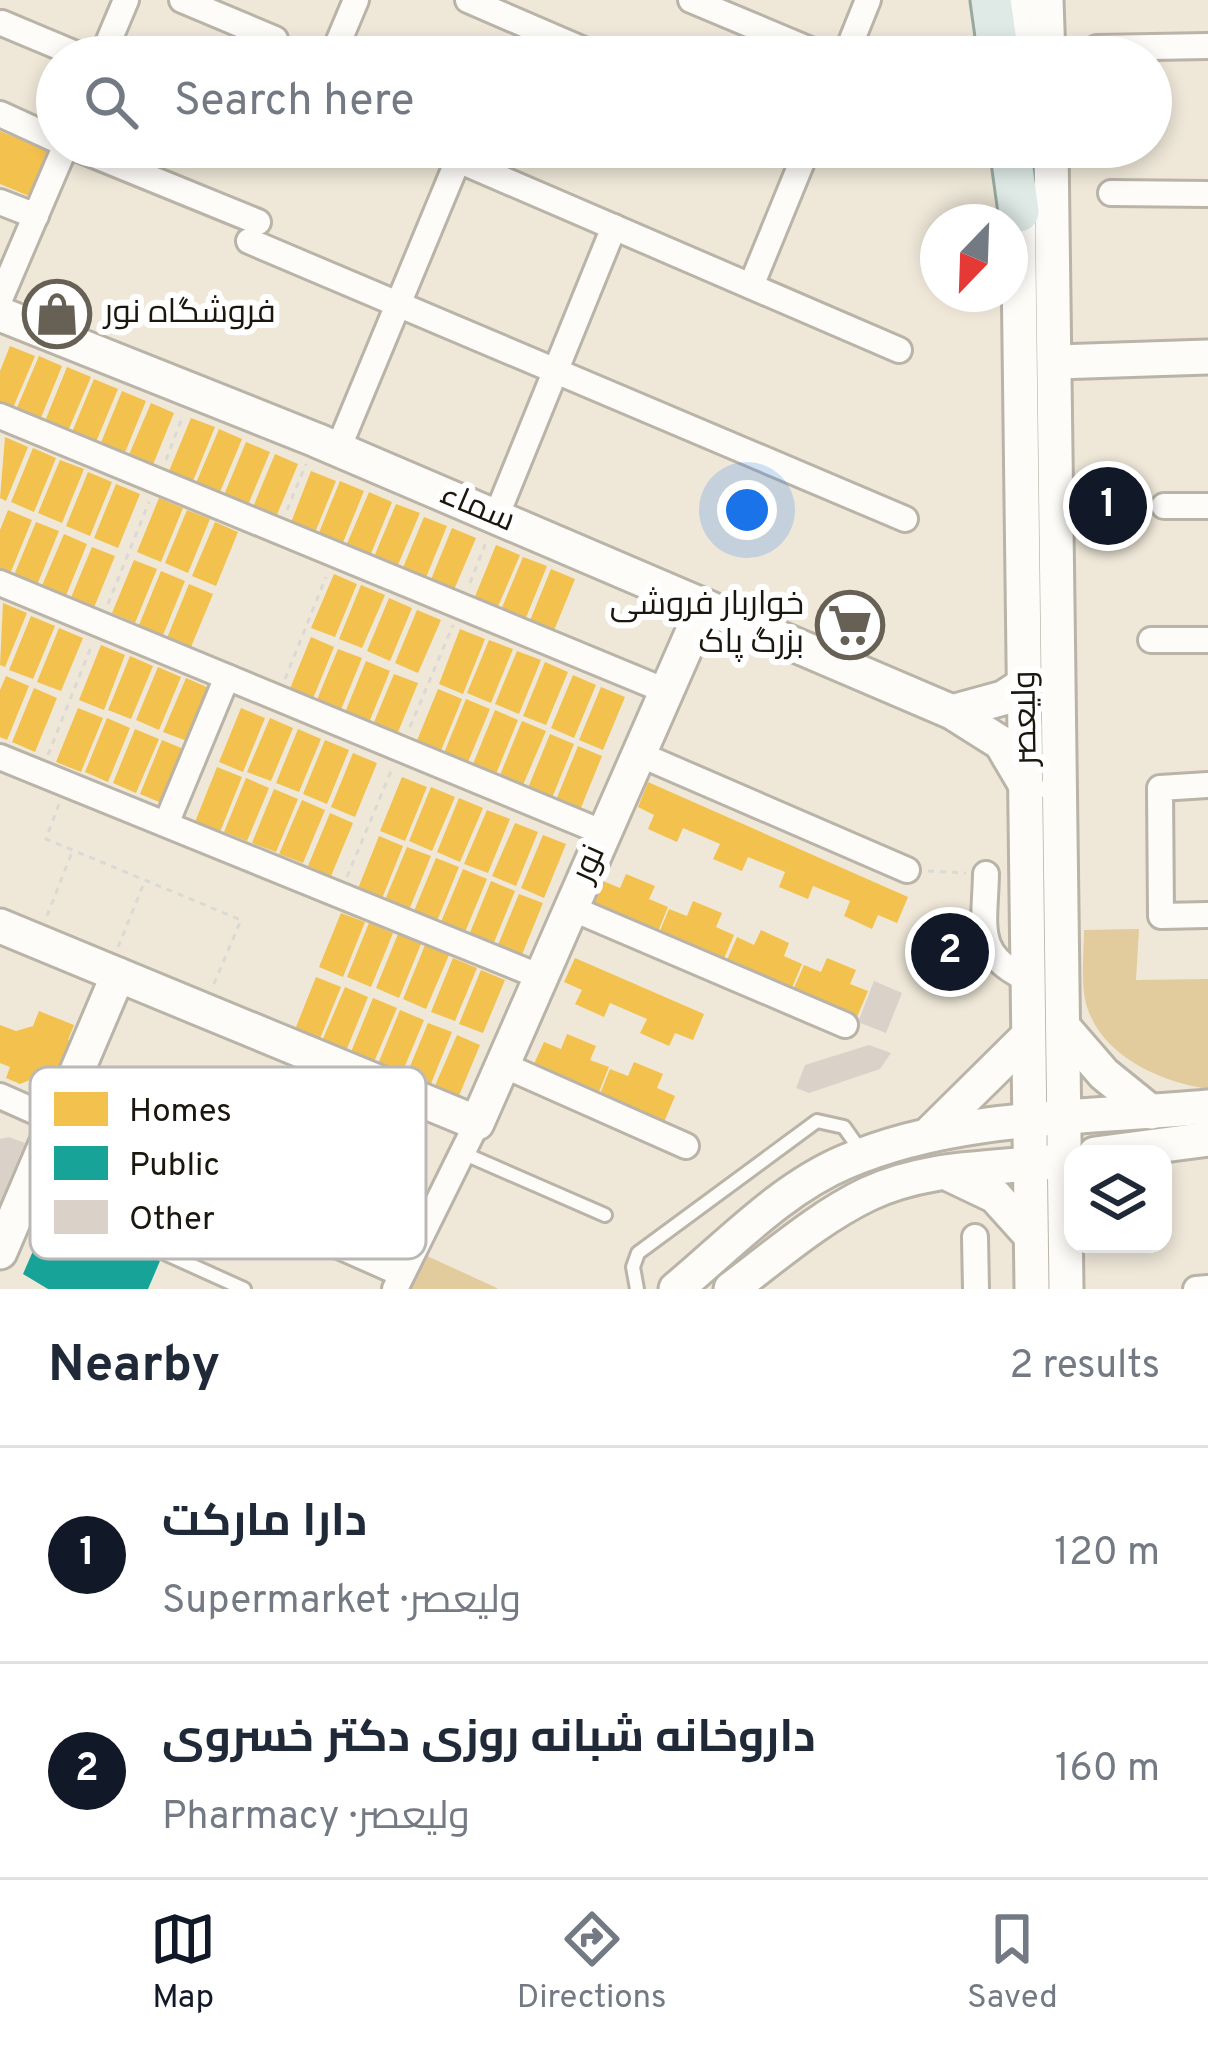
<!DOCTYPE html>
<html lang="en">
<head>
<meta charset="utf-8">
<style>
  :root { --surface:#fff; --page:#f2f2f3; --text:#1f2937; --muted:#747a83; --line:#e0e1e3; --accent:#111827 }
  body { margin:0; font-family:Overpass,Cairo,sans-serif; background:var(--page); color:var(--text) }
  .controls { position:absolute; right:36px; bottom:36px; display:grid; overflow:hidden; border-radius:24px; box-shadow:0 6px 18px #0003 }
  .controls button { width:108px; height:108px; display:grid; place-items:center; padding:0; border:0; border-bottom:3px solid var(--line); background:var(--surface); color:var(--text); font:60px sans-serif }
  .compass { position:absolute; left:920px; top:204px; width:108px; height:108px; border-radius:50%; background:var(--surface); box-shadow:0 6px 18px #0003; rotate:203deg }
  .you { position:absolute; left:747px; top:510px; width:42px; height:42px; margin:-30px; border:9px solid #fff; border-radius:50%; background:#1a73e8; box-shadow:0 0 0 18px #1a73e833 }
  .badge { display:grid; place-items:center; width:78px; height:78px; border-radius:50%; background:var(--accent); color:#fff; font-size:39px; font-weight:700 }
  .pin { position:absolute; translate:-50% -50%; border:6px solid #fff; box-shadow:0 3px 12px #0006 }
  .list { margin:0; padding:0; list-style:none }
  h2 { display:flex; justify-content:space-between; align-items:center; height:156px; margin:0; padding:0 48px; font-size:51px }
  h2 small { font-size:39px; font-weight:400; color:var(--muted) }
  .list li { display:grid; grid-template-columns:78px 1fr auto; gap:36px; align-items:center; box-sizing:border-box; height:216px; padding:0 48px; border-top:3px solid var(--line) }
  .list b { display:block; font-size:45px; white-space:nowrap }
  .list p { margin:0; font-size:39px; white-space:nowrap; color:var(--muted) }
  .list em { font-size:39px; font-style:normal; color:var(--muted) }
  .icon { flex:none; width:66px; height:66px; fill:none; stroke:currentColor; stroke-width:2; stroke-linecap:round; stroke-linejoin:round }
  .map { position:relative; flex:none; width:1208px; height:1289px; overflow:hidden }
  .search { position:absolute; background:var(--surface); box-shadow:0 6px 18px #0003; left:36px; right:36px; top:36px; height:132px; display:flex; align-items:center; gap:30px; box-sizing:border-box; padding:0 42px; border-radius:66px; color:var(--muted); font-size:45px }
  .sheet { height:588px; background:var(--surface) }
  nav { display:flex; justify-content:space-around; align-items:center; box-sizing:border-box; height:168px; border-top:3px solid var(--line); background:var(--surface); font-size:33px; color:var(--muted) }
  nav a { display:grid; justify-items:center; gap:6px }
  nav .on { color:var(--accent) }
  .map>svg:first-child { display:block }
</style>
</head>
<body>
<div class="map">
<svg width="1208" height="1289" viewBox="0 0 1208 1289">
  <rect width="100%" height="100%" fill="#efe8d9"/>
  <g fill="#e2cb9c">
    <path d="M1139 929 1136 980 1208 979V1089C1161 1082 1103 1057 1087 1007 1080 985 1084 953 1084 930Z"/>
    <path d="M427 1256 497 1288V1289H411Z"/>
  </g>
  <g fill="#f2c14e">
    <path d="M0 131 48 151 29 196 0 184Z"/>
    <path d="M10 346 35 356 12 410 0 405V371Z"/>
    <path d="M39 356 62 366 40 420 16 410Z"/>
    <path d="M67 367 91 377 68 431 45 421Z"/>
    <path d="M94 379 118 389 96 442 72 432Z"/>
    <path d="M122 391 146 401 124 455 100 445Z"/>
    <path d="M151 403 174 413 152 467 128 457Z"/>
    <path d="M191 418 215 427 193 481 169 471Z"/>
    <path d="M219 429 242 439 220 492 196 483Z"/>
    <path d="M5 437 28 447 6 501 0 498Z"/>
    <path d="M246 442 270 452 248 505 224 495Z"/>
    <path d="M33 448 56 458 34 512 11 502Z"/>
    <path d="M275 454 298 464 276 517 253 507Z"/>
    <path d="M60 460 84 469 62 523 38 513Z"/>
    <path d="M311 471 336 481 314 535 290 525Z"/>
    <path d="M88 472 112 482 90 536 66 526Z"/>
    <path d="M340 481 364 491 342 545 318 535Z"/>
    <path d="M116 484 140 494 118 548 94 538Z"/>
    <path d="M369 492 392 502 370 556 346 546Z"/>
    <path d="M159 498 183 508 161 562 137 552Z"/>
    <path d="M396 504 420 513 397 567 374 557Z"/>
    <path d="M8 510 32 520 10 574 0 570V530Z"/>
    <path d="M187 510 210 519 188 573 165 563Z"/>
    <path d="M424 517 447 526 425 580 402 570Z"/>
    <path d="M36 522 59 531 37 585 14 575Z"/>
    <path d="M215 522 238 532 216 586 192 576Z"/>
    <path d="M452 528 476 538 453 592 430 582Z"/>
    <path d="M64 534 87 544 65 598 41 588Z"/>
    <path d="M496 545 520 555 497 609 474 599Z"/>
    <path d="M92 547 115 556 93 610 70 600Z"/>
    <path d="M523 557 547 566 525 620 501 610Z"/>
    <path d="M134 560 157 569 135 623 112 613Z"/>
    <path d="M551 569 575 579 553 633 529 623Z"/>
    <path d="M161 571 185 581 163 635 139 625Z"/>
    <path d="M334 574 357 584 335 637 311 628Z"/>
    <path d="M189 584 213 594 191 647 167 638Z"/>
    <path d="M361 585 385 595 362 648 339 639Z"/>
    <path d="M389 598 412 608 390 661 367 651Z"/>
    <path d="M3 603 27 613 5 667 0 665Z"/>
    <path d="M417 610 441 620 418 673 395 663Z"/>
    <path d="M31 616 55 626 33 679 9 670Z"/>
    <path d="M59 628 83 638 61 691 37 682Z"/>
    <path d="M460 629 485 639 463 694 439 684Z"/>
    <path d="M311 637 334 647 312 701 289 691Z"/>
    <path d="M489 640 513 649 491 703 467 693Z"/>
    <path d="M101 645 125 655 104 710 79 700Z"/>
    <path d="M338 649 362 658 340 712 316 702Z"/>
    <path d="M517 651 541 660 519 714 495 704Z"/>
    <path d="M130 656 153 666 131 719 108 710Z"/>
    <path d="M366 661 390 671 368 725 344 715Z"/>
    <path d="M545 662 568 672 546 725 523 716Z"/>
    <path d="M158 667 181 677 159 730 136 720Z"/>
    <path d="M394 674 418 683 396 737 372 727Z"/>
    <path d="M573 675 596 685 574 738 551 728Z"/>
    <path d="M6 676 29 686 7 740 0 737V690Z"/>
    <path d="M186 678 209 688 187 741 163 732Z"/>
    <path d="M601 687 625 697 603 750 579 740Z"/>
    <path d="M34 688 57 698 35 752 12 742Z"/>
    <path d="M438 689 462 699 440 753 416 743Z"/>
    <path d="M466 699 490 709 468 762 444 753Z"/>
    <path d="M78 708 103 718 81 772 56 762Z"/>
    <path d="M241 708 265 718 243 772 219 762Z"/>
    <path d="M495 710 518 720 496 774 473 764Z"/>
    <path d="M107 718 130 728 108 782 85 772Z"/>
    <path d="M270 718 293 728 271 781 247 772Z"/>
    <path d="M522 721 546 731 523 785 500 775Z"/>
    <path d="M135 729 159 739 136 793 113 783Z"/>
    <path d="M298 729 321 739 299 792 276 783Z"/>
    <path d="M550 734 574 744 552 798 528 788Z"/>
    <path d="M162 740 186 750 164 804 140 794Z"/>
    <path d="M325 740 349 750 327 804 303 794Z"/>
    <path d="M578 746 602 756 580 810 556 800Z"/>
    <path d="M353 753 377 763 355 817 331 807Z"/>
    <path d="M217 767 242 777 220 832 195 822Z"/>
    <path d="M402 777 427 787 405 841 380 831Z"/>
    <path d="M246 778 269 788 247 841 224 832Z"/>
    <path d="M648 782 908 897 897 923 878 915 872 929 844 916 850 901 813 886 808 899 779 887 785 872 748 857 742 871 713 859 720 844 683 828 677 842 648 829 654 815 638 807Z"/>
    <path d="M431 787 455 797 432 851 409 841Z"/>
    <path d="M274 789 298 799 276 852 252 843Z"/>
    <path d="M459 798 483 808 460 862 437 852Z"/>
    <path d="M302 800 325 810 303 863 279 854Z"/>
    <path d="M487 810 510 819 488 873 464 864Z"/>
    <path d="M330 813 353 823 331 876 308 866Z"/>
    <path d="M515 823 538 832 516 886 492 876Z"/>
    <path d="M543 835 566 844 544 898 521 888Z"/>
    <path d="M379 836 403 846 381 901 357 891Z"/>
    <path d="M407 847 431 856 409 910 385 900Z"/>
    <path d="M436 858 459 867 437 921 414 911Z"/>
    <path d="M463 869 487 879 465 932 441 922Z"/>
    <path d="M626 874 655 886 649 899 668 907 657 934 592 906 603 881 620 888Z"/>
    <path d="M491 881 515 891 493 945 469 935Z"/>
    <path d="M519 894 543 903 521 957 497 947Z"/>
    <path d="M693 901 722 913 716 927 734 935 723 961 659 933 669 909 687 916Z"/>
    <path d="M341 913 365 922 343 977 319 967Z"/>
    <path d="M369 923 393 933 371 987 347 977Z"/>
    <path d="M761 930 789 943 784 956 802 964 791 990 726 962 737 937 754 945Z"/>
    <path d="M398 934 421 944 399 998 376 988Z"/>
    <path d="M425 945 449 955 426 1009 403 999Z"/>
    <path d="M453 958 477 968 455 1021 431 1012Z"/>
    <path d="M575 958 704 1014 693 1040 675 1033 669 1046 640 1033 647 1019 610 1003 604 1017 575 1004 582 990 564 982Z"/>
    <path d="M827 958 856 970 850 984 868 991 857 1017 793 990 804 965 821 972Z"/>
    <path d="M481 970 505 980 483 1033 459 1024Z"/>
    <path d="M316 977 341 987 319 1041 294 1032Z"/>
    <path d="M345 987 368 997 346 1051 322 1041Z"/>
    <path d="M373 998 397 1008 374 1062 351 1052Z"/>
    <path d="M400 1010 424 1020 402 1073 378 1064Z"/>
    <path d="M39 1011 74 1025 68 1040 73 1042 57 1069 20 1084 6 1078 10 1067 0 1063V1025L16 1031 33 1026Z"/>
    <path d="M428 1023 452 1032 430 1086 406 1076Z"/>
    <path d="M567 1034 596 1046 590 1060 609 1067 598 1094 533 1066 544 1042 561 1049Z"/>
    <path d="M457 1035 480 1045 458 1098 434 1088Z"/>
    <path d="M634 1062 663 1074 657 1088 675 1096 664 1122 600 1094 610 1069 628 1076Z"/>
  </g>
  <path fill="#17a398" d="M49 1214 160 1261 148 1289H48L23 1274Z"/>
  <g fill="#dad1c8">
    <path d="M874 981 902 993 886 1033 858 1022Z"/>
    <path d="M869 1045 891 1053 880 1069 809 1093 796 1088 805 1065Z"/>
    <path d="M9 1137 25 1143 0 1203V1139Z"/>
  </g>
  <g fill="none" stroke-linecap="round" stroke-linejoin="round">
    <g stroke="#b9b3a8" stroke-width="18">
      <g id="lane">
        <path d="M465 1154 605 1215"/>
        <path d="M27 1191 244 1289"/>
        <path d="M637 1289 633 1267 638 1253 817 1121 844 1127 863 1154"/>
      </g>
    </g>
    <g stroke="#b9b3a8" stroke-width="30">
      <g id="street">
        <path d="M182 0 275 39"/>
        <path d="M468 0 600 57"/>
        <path d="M691 0 827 57"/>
        <path d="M2 23 83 57"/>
        <path d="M1097 48 1208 46"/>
        <path d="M102 57 126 0"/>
        <path d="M332 57 356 0"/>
        <path d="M845 57 868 0"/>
        <path d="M0 114 57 140"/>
        <path d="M74 147 258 222"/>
        <path d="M428 147 899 350"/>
        <path d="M1111 193 1208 194"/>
        <path d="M0 202 36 216"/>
        <path d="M249 241 905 519"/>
        <path d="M751 286 808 147"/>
        <path d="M0 299 65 147"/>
        <path d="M0 416 666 691"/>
        <path d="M338 449 458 160"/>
        <path d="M1164 506H1208"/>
        <path d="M496 517 614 227"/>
        <path d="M0 583 604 833"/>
        <path d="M1151 640H1208"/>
        <path d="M639 754 907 870"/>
        <path d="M0 757 541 977"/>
        <path d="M1208 785 1160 788 1161 916 1208 915"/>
        <path d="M166 824 227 677"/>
        <path d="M986 874C985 927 973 954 1027 979"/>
        <path d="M571 908 845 1025"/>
        <path d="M503 1065 686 1146"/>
        <path d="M0 1096 402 1274"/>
        <path d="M975 1237 976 1289"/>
        <path d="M395 1289 477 1123"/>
        <path d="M1196 1289 1208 1288"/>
      </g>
    </g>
    <g stroke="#b9b3a8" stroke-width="39">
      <g id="secondary">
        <path d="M1014 0 1015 57"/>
        <path d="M1046 0 1048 57"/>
        <path d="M1051 147 1066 1289"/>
        <path d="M1018 185 1032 1289"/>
        <path d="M0 314 316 440 952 712 1001 743 1028 789"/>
        <path d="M1057 362 1208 357"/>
        <path d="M952 712 1003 698 1026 683"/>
        <path d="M0 926 477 1123 704 606"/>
        <path d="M1065 1029 1104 1074 1151 1112"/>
        <path d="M928 1135 1027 1037"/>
        <path d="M1095 1154 1208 1139"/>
        <path d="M951 1175 995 1196 1031 1236"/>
        <path d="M0 1252 118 975"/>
        <path d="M676 1289C728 1246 781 1189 845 1162 956 1114 1089 1118 1208 1107"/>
        <path d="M731 1289C775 1256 818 1218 868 1194 924 1167 989 1169 1050 1162"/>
      </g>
    </g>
    <g stroke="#98a9a1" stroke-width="45">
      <g id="primary">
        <path d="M991 0 999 57"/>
        <path d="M1010 147 1019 212"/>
      </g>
    </g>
    <g stroke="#dbd9d4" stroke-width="3" stroke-dasharray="6 6" stroke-linecap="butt">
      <path d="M166 460 182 418"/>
      <path d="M287 510 306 464"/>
      <path d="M470 583 486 542"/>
      <path d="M108 604 149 502"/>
      <path d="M285 679 326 577"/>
      <path d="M410 727 453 625"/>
      <path d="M48 755 91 647"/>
      <path d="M59 804 46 839 241 920 213 986"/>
      <path d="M928 871 966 873"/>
      <path d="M347 877 392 769"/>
      <path d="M47 916 72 852"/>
      <path d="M118 947 144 883"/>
    </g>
    <use href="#lane" stroke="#fdfcf9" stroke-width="12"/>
    <use href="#street" stroke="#fdfcf9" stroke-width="24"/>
    <use href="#secondary" stroke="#fdfcf9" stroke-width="33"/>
    <use href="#primary" stroke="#dfeae7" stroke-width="39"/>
  </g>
  <defs>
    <g id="shop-ring" transform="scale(3.45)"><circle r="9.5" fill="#fff" stroke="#666055" stroke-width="1.5"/><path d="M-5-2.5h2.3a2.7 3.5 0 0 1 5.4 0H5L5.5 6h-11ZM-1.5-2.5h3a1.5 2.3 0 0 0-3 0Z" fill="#666055"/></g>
    <g id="supermarket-ring" transform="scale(3.45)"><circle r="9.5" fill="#fff" stroke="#666055" stroke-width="1.5"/><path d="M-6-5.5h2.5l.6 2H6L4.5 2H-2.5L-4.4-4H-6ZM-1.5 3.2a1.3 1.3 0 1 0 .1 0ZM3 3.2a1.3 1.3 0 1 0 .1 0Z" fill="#666055"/></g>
  </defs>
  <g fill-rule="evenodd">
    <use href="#shop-ring" x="57" y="314"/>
    <use href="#supermarket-ring" x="850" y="625"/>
  </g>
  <g text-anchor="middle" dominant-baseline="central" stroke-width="12" stroke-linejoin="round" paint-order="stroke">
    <g font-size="33" fill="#1c170e" stroke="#fff" text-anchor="start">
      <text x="104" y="314">فروشگاه نور</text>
      <text x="804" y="606" text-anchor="end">خواربار فروشی<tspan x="804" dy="38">بزرگ پاک</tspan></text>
    </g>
    <g font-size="33" fill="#1c170e" stroke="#fff">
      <text transform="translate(477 509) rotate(23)">سماء</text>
      <text transform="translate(1027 718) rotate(-91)">ولیعصر</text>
      <text transform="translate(590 864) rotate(-66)">نور</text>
    </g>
  </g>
  <rect x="30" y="1067" width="396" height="192" rx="18" fill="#fff" stroke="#bbb9b7" stroke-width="3"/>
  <rect x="54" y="1092" width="54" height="34" fill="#f2c14e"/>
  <rect x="54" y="1146" width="54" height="34" fill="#17a398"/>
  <rect x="54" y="1200" width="54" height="34" fill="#dad1c8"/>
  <g font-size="33" fill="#1c170e">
    <text x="129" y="1121">Homes</text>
    <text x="129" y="1175">Public</text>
    <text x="129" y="1229">Other</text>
  </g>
</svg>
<div class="controls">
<button><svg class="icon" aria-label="layers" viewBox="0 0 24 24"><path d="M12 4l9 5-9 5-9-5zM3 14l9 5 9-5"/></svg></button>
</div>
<svg class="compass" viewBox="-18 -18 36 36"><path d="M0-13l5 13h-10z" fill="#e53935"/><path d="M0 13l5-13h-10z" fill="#747a83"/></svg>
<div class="you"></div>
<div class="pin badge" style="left:1108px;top:506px">1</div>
<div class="pin badge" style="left:950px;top:952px">2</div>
<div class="search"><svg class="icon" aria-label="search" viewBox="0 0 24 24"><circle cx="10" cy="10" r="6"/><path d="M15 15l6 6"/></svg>Search here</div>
</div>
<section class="sheet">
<h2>Nearby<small>2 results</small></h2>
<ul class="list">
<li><span class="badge">1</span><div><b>دارا مارکت</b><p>Supermarket · ولیعصر</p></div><em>120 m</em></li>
<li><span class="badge">2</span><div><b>داروخانه شبانه روزی دکتر خسروی</b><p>Pharmacy · ولیعصر</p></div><em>160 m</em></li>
</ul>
</section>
<nav>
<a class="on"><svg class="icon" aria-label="map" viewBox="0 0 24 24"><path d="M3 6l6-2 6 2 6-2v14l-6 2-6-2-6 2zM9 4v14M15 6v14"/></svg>Map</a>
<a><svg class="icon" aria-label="directions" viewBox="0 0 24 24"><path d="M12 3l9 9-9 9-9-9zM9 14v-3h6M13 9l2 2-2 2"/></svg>Directions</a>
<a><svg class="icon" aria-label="saved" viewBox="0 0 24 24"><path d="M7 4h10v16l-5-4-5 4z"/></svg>Saved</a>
</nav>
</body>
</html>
